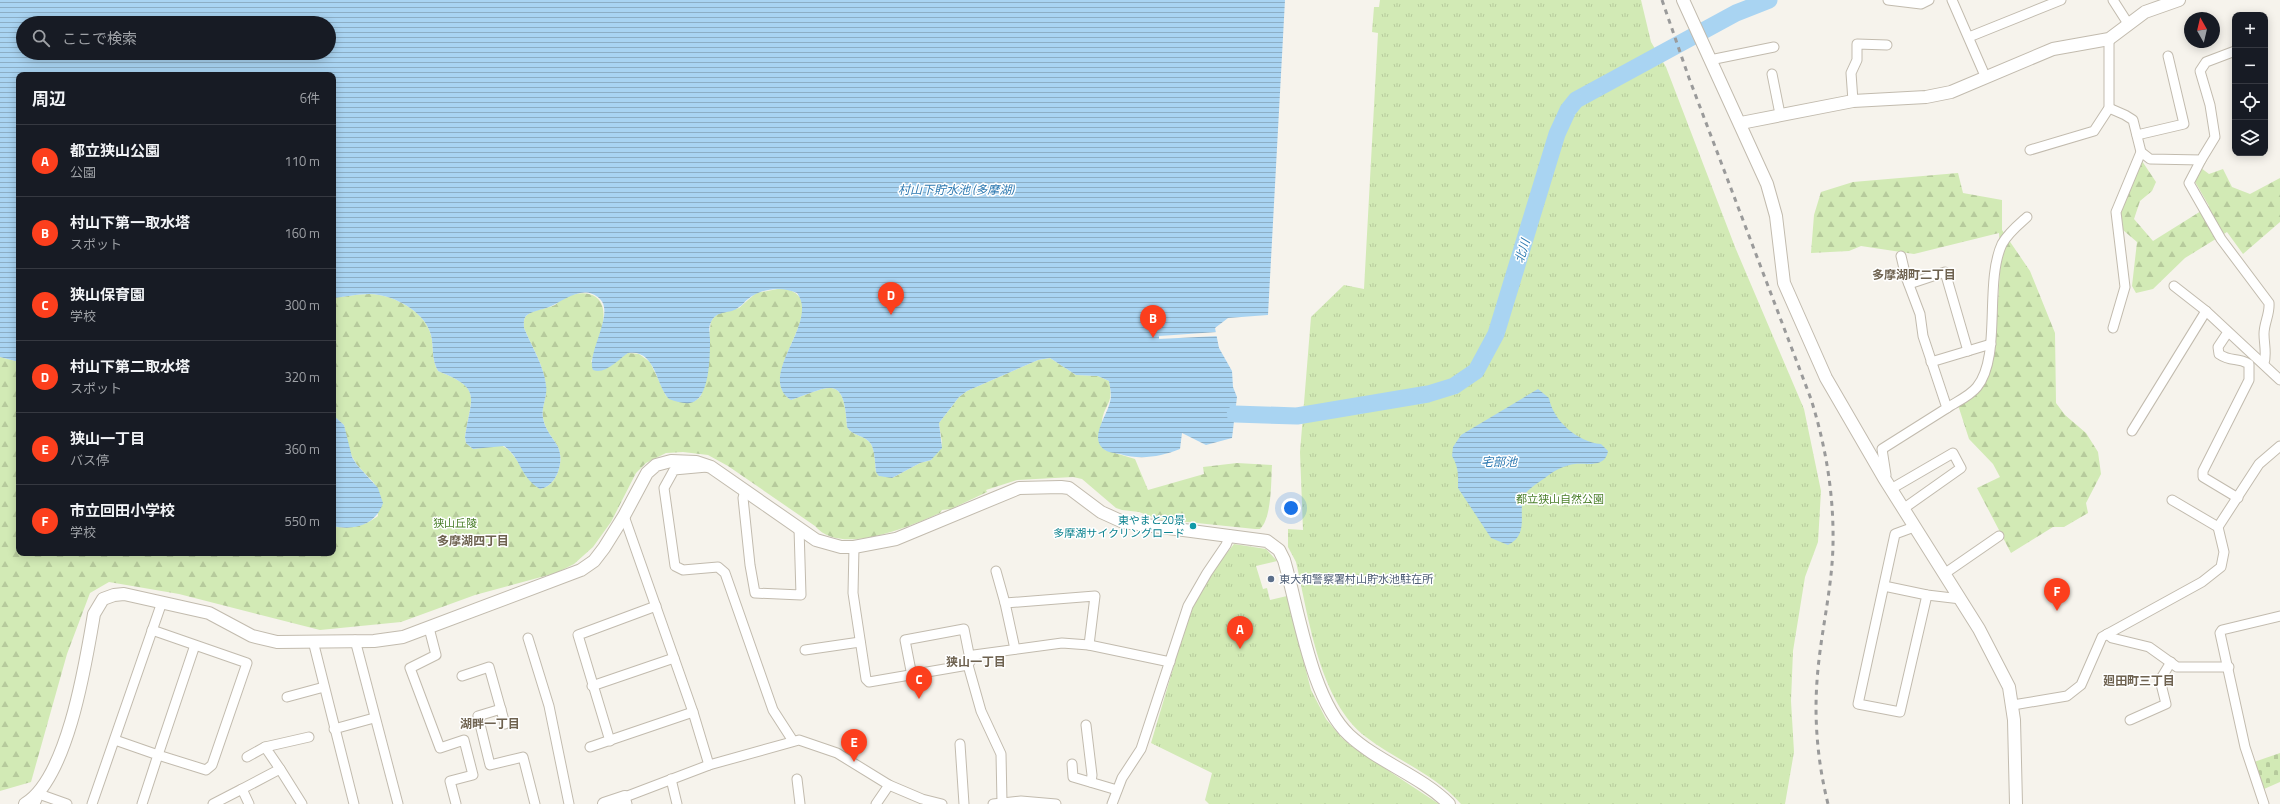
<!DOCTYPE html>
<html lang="ja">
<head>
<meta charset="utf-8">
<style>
  :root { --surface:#171b24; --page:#242831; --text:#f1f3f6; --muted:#9ea1a6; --line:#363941; --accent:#fc3f1d }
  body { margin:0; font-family:"Titillium Web","Noto Sans JP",sans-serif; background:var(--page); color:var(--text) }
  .controls { position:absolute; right:12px; top:12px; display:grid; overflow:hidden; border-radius:8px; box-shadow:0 2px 10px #0003 }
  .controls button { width:36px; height:36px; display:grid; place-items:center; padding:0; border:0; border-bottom:1px solid var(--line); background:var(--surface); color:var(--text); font:20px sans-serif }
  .compass { position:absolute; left:2184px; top:12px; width:36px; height:36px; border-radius:50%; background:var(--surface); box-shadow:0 2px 10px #0003; rotate:352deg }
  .you { position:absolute; left:1291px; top:508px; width:14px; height:14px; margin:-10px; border:3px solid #fff; border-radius:50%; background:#1a73e8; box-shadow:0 0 0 6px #1a73e833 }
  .badge { display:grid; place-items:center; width:26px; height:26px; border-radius:50%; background:var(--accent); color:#fff; font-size:13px; font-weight:700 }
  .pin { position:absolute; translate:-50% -33px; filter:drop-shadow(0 1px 2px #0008) }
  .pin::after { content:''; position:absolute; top:21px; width:14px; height:12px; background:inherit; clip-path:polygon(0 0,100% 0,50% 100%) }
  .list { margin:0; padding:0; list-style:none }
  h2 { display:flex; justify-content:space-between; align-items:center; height:52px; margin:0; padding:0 16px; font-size:17px }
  h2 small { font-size:13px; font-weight:400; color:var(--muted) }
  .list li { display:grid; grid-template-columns:26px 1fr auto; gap:12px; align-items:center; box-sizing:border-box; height:72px; padding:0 16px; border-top:1px solid var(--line) }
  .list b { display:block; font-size:15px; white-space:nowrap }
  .list p { margin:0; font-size:13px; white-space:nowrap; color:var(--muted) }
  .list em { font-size:13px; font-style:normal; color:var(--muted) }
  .icon { flex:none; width:22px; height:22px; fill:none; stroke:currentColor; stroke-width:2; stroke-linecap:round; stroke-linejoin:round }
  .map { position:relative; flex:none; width:2280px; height:804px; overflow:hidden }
  .search { position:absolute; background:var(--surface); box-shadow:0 2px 10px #0003; left:16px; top:16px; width:320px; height:44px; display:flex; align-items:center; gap:10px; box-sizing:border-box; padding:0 14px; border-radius:22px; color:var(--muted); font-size:15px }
  .panel { position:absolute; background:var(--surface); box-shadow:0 2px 10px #0003; left:16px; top:72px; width:320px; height:484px; border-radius:8px }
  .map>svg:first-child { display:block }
</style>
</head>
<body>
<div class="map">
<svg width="2280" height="804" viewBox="0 0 2280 804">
  <defs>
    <pattern id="forest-firs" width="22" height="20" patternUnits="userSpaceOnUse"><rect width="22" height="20" fill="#d2eab5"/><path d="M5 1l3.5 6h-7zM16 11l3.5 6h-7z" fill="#b6ca9c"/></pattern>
    <pattern id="cemetery-stones" width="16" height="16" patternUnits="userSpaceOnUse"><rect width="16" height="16" fill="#d2eab5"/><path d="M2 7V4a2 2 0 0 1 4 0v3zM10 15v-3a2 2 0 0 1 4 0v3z" fill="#b6ca9c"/></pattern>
    <pattern id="park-tufts" width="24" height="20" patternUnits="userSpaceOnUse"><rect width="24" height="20" fill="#d2eab5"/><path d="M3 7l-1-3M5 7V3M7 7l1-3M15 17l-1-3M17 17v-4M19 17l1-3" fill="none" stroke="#b6ca9c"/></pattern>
    <pattern id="water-rules" width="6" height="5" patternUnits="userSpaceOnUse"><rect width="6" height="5" fill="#a9d4f2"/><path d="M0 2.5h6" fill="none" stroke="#8caec5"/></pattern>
  </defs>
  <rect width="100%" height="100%" fill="#f6f3ec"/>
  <g fill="url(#forest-firs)">
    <path d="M2142 161 2156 182 2152 191 2140 201 2134 219 2153 241 2209 206 2194 180 2201 168 2209 174 2223 169 2232 187 2250 194 2280 178V222L2243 254 2227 232 2185 258 2153 289 2136 293 2132 286 2137 242 2123 230 2118 218Z"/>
    <path d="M1958 173 1963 193 2002 200V230L2030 271 2055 333 2056 403 2065 415 2086 433 2098 452 2101 474 2086 503 2088 513 2064 527H2053L2011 553 1977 488 2000 477 1993 464 1969 439 1958 405 1987 378 1997 316 2001 257 1999 233 1914 254 1861 246 1849 251 1811 253 1814 215 1821 192 1853 182Z"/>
    <path d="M783 288C840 301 751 374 791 400 831 386 844 374 847 427 852 436 865 435 871 444 875 451 875 464 876 472L892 478 920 463 931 460 942 443 939 423 959 397 967 391 1038 360 1050 358 1076 375 1098 376 1109 381C1114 405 1105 402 1102 421 1100 430 1104 442 1105 450L1135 459 1148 490 1204 474 1203 467 1237 463 1272 465C1271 481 1272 518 1260 529H1255L1158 519 1139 512 1122 510 1116 508 1082 479 1073 477 1017 480 986 490 987 492 951 509 942 510 940 513C910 526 841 557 815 526L728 466 708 455 683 452 666 453 646 463 636 473 611 522 593 547 574 564 556 573 475 595 401 622 320 630 179 594 109 582 90 593 67 654 31 782 0 791V357L19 362V553H333V526C349 530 365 526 378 516L374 483 357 465 349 451 344 425 333 415V298C347 297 365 292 379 295 399 298 426 314 431 335 434 347 431 359 438 371 483 389 471 395 465 437L466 443 473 449 501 445 509 450 540 489C556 487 565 462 558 447 552 436 545 430 543 418 541 407 547 398 546 388 545 367 532 347 524 328 524 324 523 320 526 316 532 309 547 309 555 305 559 302 563 298 568 296 574 294 582 292 589 294 617 301 597 344 591 362L619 358 628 353 639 354 650 362 666 396C679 400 690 408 701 396L711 321 718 313 739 308 756 293Z"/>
  </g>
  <path fill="url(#cemetery-stones)" d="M2280 753V782L2264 789 2254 762Z"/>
  <g fill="url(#park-tufts)">
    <path d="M1380 0H1641L1651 42 1666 67 1735 247 1804 409 1821 491 1818 542 1805 577 1793 651 1791 701 1794 752 1785 804H1461C1436 775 1396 760 1366 737 1319 701 1309 618 1296 562L1288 547V529L1303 530 1300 452 1311 317 1344 285 1364 289 1378 33 1372 32 1374 7H1379Z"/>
    <path d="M1234 544 1266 549 1277 561 1256 566 1263 589 1267 588 1270 600 1287 596 1311 690 1326 719 1342 738 1354 748 1439 804H1209L1205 800 1212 773 1151 743 1191 608 1215 568Z"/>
  </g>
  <g fill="url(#water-rules)" fill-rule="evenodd">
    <path d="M0 0H1285L1268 315 1228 318 1215 328 1219 348 1232 371 1233 387 1237 397 1232 438 1206 445 1182 433 1180 449C1160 457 1140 460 1120 454 1116 453 1109 453 1105 450 1088 439 1107 416 1110 402 1112 395 1110 388 1109 381L1098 376 1076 375 1050 358 1038 360 967 391 959 397 939 423 942 448 931 460 920 463 892 478 879 476 876 472C875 464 875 451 871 444 865 435 852 436 847 427 844 374 831 386 791 400 755 376 820 323 797 293 781 286 762 288 748 299 745 301 743 305 739 307 730 315 717 309 711 322 708 328 710 334 710 340 710 356 710 400 690 403 683 404 675 401 669 399 655 384 656 349 628 353 619 359 605 375 593 370 586 355 615 313 600 299 583 283 564 301 549 307 542 310 531 311 526 316 523 320 524 324 524 328 531 345 544 366 546 385 548 396 541 407 543 418 545 430 552 436 558 447 565 462 556 487 540 489 519 476 522 459 504 446L473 449 466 443 465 437C471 396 483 389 438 371 431 359 434 347 431 335 426 314 399 298 379 295 365 292 347 297 333 298V75H19V362L0 357ZM23 23H329V53H23Z"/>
    <path d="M1538 389 1549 398C1553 421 1578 442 1601 444L1608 451C1605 468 1588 463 1575 464 1565 465 1553 471 1545 478 1539 482 1531 487 1526 493 1515 509 1532 533 1508 545L1491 538 1458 488C1458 475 1459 468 1452 456L1453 447 1461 435Z"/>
    <path d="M333 415 344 425 352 457 357 465 378 488 383 503C376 525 354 531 333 526Z"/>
  </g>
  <path fill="#f6f3ec" d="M1217 332 1218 336 1159 339V336Z"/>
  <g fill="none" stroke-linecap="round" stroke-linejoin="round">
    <path stroke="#a9d4f2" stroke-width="17" d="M1235 414 1297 416 1428 394 1454 386 1476 371 1496 334 1557 134 1568 110 1576 100 1736 13 1769 0"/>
    <g stroke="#c2bbae" stroke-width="11">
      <g id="minor">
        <path d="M1888 0 1921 4 1929 0"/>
        <path d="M1952 0 1986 78"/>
        <path d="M2113 0 2129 25"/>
        <path d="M1969 37 2061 0"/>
        <path d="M1710 60 1774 47"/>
        <path d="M1772 74 1780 114"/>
        <path d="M1853 101 1851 73 1857 60V44L1887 45"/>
        <path d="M2109 108 2125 115 2133 120 2141 152 2150 159 2201 160 2215 137 2210 105 2200 71 2206 62 2235 51"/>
        <path d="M2137 135 2184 124 2168 56"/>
        <path d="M2030 150 2094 131 2109 108V39"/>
        <path d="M2201 160 2189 183 2221 239 2269 303C2270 314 2264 323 2264 334 2264 344 2267 354 2264 363"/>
        <path d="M1909 284 1945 272 1968 351"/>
        <path d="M2174 286 2206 311 2280 380"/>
        <path d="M2113 328 2125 287 2116 212 2141 152"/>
        <path d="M2228 332 2218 347 2219 354C2232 363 2236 356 2249 364V380L2203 471V477L2238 498"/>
        <path d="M1931 362 1991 344"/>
        <path d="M1947 408C1956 402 1970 396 1977 387 2002 356 1984 283 2002 244 2008 233 2018 225 2027 217"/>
        <path d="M2132 431 2206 311"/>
        <path d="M707 467 674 470 664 488 675 566 683 570 718 567 725 573 773 710 793 741"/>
        <path d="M1884 478 1886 475 1882 449 1947 408 1923 336 1920 314 1906 277 1901 256"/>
        <path d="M1891 489 1953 453 1961 468 1903 509"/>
        <path d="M745 490 743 498 750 565 755 593 801 595 799 528"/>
        <path d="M2172 500 2218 527"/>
        <path d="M624 516 693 712 709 765"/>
        <path d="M1914 527 1895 534 1858 704 1900 712 1927 595"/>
        <path d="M854 547 853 593 866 679 869 682 968 665"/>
        <path d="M996 571 1005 603 1015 649"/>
        <path d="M1944 574 1999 536"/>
        <path d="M1884 586 1927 595 1961 599"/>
        <path d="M1005 603 1095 596 1089 645"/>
        <path d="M429 628 436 655 410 668 440 748 464 740 473 775 450 781 456 804"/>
        <path d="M152 630 247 663 212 765 206 770 158 755 195 645"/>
        <path d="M2107 634 2112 638 2149 647 2177 667H2229"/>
        <path d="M528 638 549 706 569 804"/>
        <path d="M355 640 398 804"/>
        <path d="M313 641 354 804"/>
        <path d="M805 650 860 642"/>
        <path d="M462 676 489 667 505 724"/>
        <path d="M912 676 905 640 964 629 970 659"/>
        <path d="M592 686 674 658"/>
        <path d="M287 697 324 687"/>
        <path d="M2013 705 2067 696 2081 685 2102 637 2202 582 2221 567 2224 552 2218 527 2259 464 2280 446"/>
        <path d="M501 709 478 716 490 765 523 757 535 804"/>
        <path d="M2130 720 2166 704 2160 680 2171 662"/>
        <path d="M1086 725 1092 775 1091 782"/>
        <path d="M334 729 374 718"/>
        <path d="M115 740 158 755 142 804"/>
        <path d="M610 741 578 635 656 606"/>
        <path d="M960 744 964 804"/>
        <path d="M590 747 693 712"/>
        <path d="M247 757 265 747"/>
        <path d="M1072 764 1073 777 1117 790"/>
        <path d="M280 769 265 747 309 737"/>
        <path d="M671 779 677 804"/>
        <path d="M797 779 800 804"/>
        <path d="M242 789 280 769 302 804"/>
        <path d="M1002 802 1001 754 981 711 968 665 974 655 1062 643 1089 645 1170 662"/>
        <path d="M35 804 39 794 67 804"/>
        <path d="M92 804 162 602"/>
        <path d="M213 804 242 789 249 804"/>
        <path d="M627 804 625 797 709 765 799 740 837 753 889 785 922 799 942 804"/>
        <path d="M876 804 889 785"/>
        <path d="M993 804 1021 801 1056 804"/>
        <path d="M1112 804 1122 778 1141 749 1188 606 1207 573 1226 545 1230 535"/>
        <path d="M2264 804 2245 747 2220 633 2222 630 2280 616"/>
      </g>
    </g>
    <g stroke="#c2bbae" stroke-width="14">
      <g id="tertiary">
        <path d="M1683 0 1767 184 1776 216 1784 283 1826 378 1884 478 1979 629 2009 687 2014 720 2016 804"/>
        <path d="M1741 123 1853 101 1926 97 1951 92 2053 49 2109 39 2145 12 2179 0"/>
        <path d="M25 804C68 778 86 661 94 614L103 599 114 595 124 594 209 613 252 636 277 642 374 641 403 637 581 570 594 561 604 548 624 516 647 473 656 465 671 461 696 462 711 467 816 540 841 547H854L896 539 1019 488 1061 487 1069 488 1101 512 1123 522 1267 541 1279 550 1284 560C1299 611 1311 699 1349 735 1378 762 1421 776 1449 804"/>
        <path d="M604 804 625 797"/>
      </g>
    </g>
    <use href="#minor" stroke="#fff" stroke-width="9"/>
    <use href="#tertiary" stroke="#fff" stroke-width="12"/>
    <path stroke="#9a9a9a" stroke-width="3" stroke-dasharray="5 5" stroke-linecap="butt" d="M1662 0 1689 78 1811 399C1826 447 1834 495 1833 545 1832 591 1820 635 1817 681 1814 722 1818 764 1828 804"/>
  </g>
  <circle fill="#0f9aa8" stroke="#fff" stroke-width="1.5" cx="1193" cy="526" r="4"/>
  <circle fill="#5c6f8a" stroke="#fff" stroke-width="1.5" cx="1271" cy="579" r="4"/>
  <g text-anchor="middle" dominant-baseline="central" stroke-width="3" stroke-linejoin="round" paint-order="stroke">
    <g font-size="11" fill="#4a7f2a" stroke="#fff">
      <text x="1560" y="499">都立狭山自然公園</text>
      <text x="455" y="523">狭山丘陵</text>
    </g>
    <g font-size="11" fill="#0d838f" stroke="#fff" text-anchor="end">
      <text x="1185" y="520">東やまと20景<tspan x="1185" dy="13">多摩湖サイクリングロード</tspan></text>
    </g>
    <g font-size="11" fill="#4e5e75" stroke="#fff" text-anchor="start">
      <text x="1279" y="579">東大和警察署村山貯水池駐在所</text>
    </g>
    <g font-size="12" font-style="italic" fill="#2e7ab2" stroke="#fff">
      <text x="956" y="189">村山下貯水池 (多摩湖)</text>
      <text transform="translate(1522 251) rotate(-73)">北川</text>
      <text x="1499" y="461">宅部池</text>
    </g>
    <g font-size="12" font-weight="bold" fill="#6e6250" stroke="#fff">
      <text x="1914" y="274">多摩湖町二丁目</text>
      <text x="473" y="540">多摩湖四丁目</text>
      <text x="976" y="661">狭山一丁目</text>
      <text x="2139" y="680">廻田町三丁目</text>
      <text x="490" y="723">湖畔一丁目</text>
    </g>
  </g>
</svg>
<div class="controls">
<button>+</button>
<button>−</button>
<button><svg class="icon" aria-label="locate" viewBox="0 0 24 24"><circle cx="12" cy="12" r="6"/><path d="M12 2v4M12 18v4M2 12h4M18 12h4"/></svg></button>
<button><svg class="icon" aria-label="layers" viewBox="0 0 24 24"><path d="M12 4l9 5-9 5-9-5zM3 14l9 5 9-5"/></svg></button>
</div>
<svg class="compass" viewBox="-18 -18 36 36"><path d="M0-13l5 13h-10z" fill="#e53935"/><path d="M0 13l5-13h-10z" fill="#9ea1a6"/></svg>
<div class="you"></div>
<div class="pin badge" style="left:1240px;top:649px">A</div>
<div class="pin badge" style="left:1153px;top:338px">B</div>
<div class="pin badge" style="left:919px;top:699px">C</div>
<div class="pin badge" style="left:891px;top:315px">D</div>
<div class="pin badge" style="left:854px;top:762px">E</div>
<div class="pin badge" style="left:2057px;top:611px">F</div>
<div class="search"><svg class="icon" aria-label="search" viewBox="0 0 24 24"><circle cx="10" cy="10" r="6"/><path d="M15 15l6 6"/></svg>ここで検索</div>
<section class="panel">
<h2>周辺<small>6件</small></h2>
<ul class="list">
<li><span class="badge">A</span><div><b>都立狭山公園</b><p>公園</p></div><em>110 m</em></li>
<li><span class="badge">B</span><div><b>村山下第一取水塔</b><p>スポット</p></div><em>160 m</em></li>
<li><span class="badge">C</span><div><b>狭山保育園</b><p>学校</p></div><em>300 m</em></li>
<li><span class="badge">D</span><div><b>村山下第二取水塔</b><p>スポット</p></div><em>320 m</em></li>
<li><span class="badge">E</span><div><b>狭山一丁目</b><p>バス停</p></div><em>360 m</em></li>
<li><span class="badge">F</span><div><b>市立回田小学校</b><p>学校</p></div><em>550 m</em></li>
</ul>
</section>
</div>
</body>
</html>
